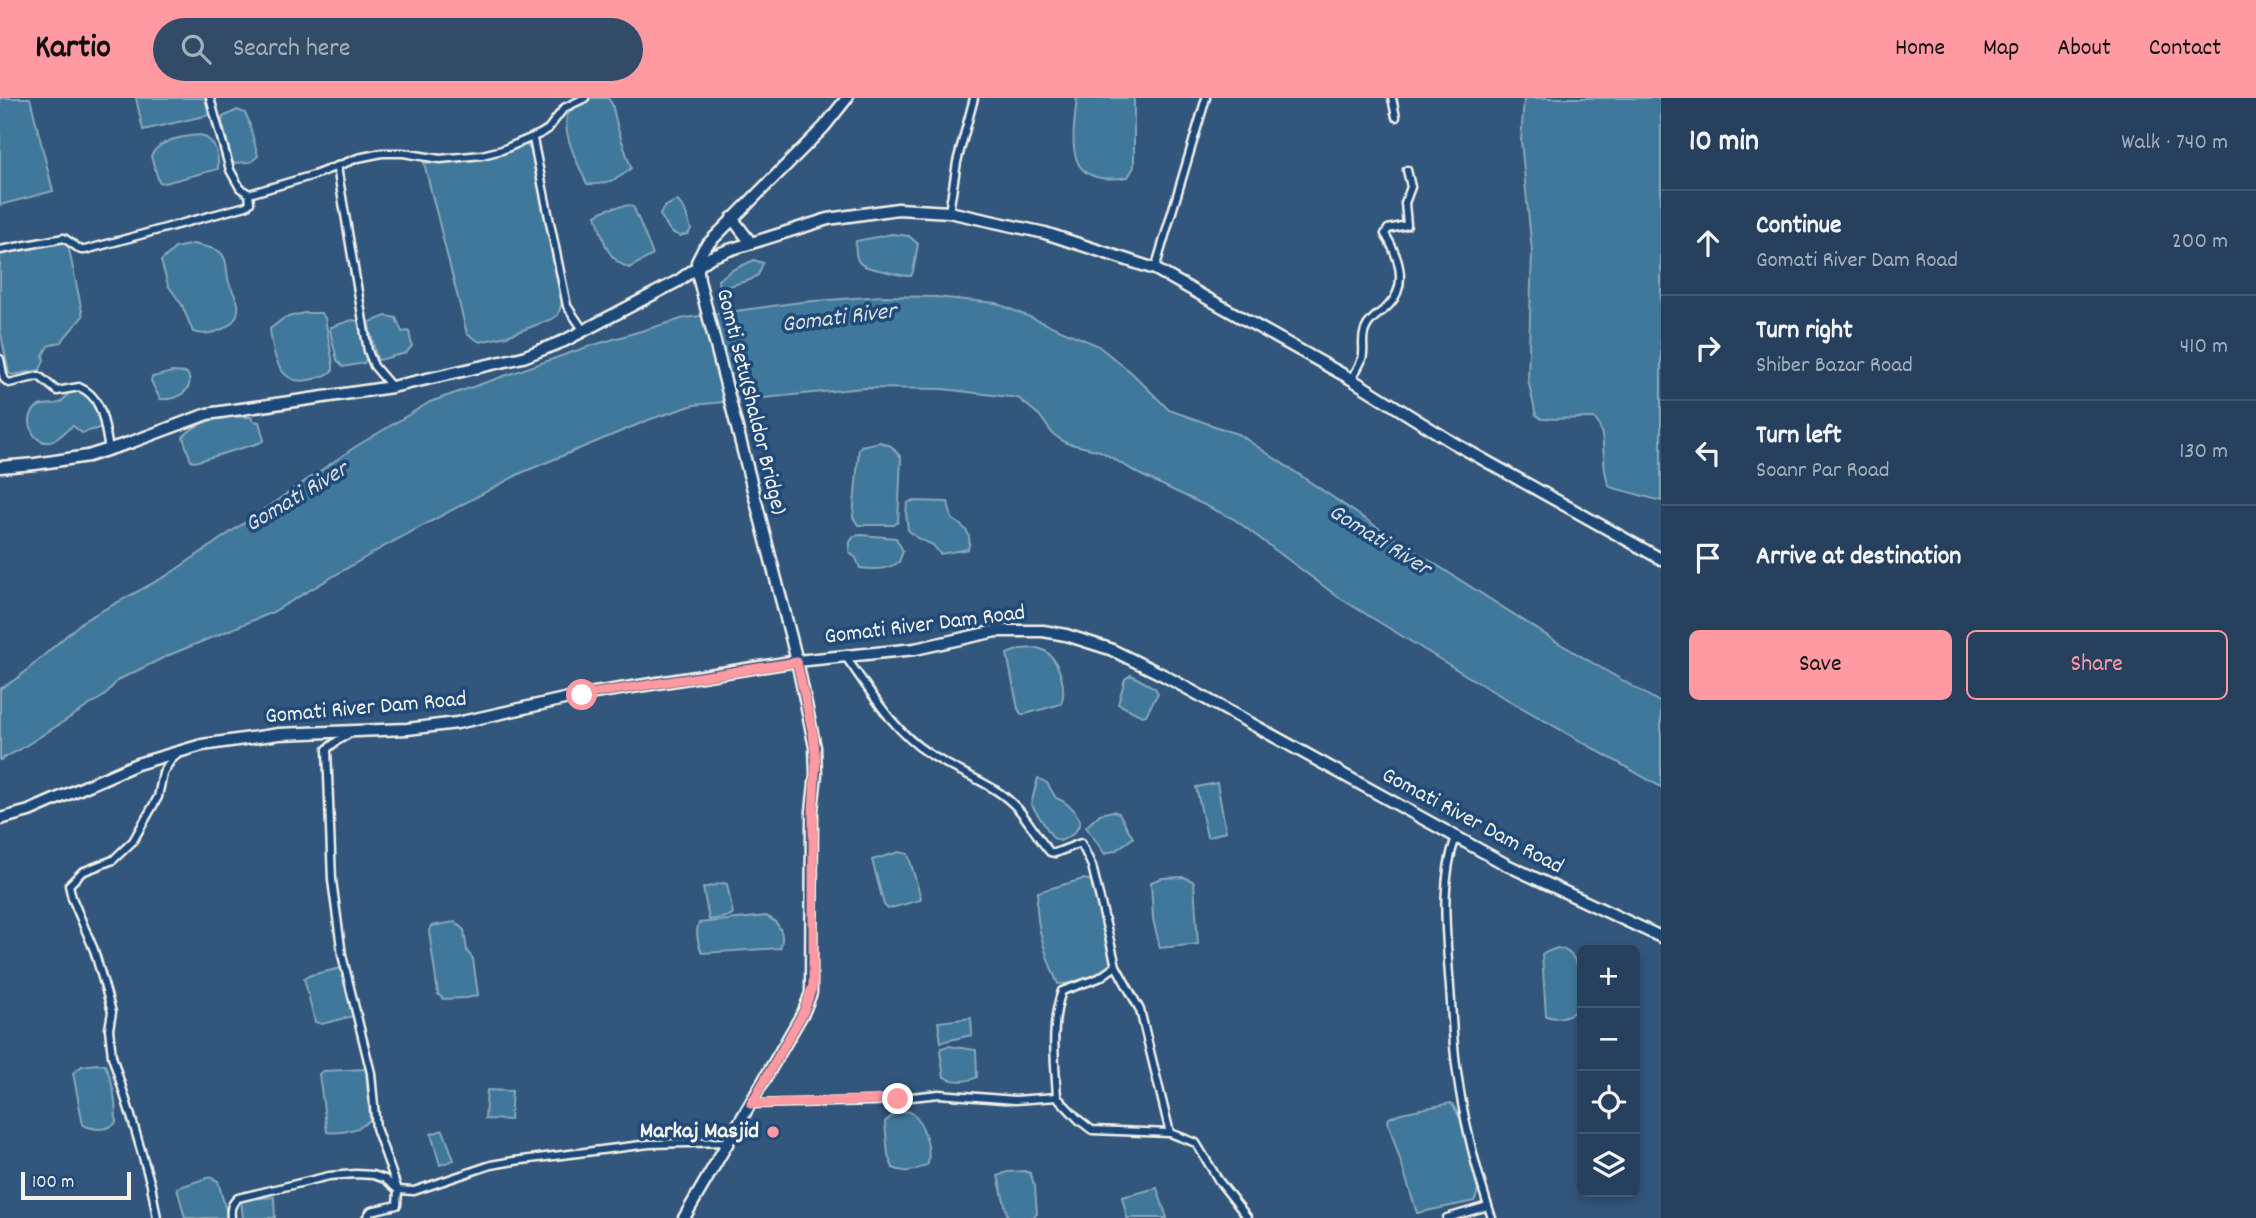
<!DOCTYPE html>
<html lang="en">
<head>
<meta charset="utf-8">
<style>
  :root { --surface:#26405d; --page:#324b66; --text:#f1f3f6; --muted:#a4afbc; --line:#425972; --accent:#ff9aa2 }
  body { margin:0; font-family:Dekko,sans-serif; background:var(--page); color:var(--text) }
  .controls { position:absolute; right:21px; bottom:21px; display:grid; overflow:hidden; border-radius:10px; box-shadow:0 4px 10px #0003 }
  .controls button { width:63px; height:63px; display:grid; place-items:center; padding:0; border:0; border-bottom:2px solid var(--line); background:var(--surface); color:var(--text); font:35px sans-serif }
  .scale { position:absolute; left:21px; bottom:18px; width:110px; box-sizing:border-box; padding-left:7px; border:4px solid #f4f1e8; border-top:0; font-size:19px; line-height:24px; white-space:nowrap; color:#f4f1e8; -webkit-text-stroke:5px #1f4a7a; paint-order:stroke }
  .stop { position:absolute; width:21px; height:21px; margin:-16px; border:5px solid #ff9aa2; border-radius:50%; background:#fff }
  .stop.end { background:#ff9aa2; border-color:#fff; box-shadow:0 2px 7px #0008 }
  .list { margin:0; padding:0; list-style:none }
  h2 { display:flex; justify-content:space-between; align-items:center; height:91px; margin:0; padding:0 28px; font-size:30px }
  h2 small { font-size:23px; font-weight:400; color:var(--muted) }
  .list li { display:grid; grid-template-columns:46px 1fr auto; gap:21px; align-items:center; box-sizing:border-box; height:105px; padding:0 28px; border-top:2px solid var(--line) }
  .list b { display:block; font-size:26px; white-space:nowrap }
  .list p { margin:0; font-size:23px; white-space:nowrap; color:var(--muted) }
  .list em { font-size:23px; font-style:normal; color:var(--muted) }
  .actions { display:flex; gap:14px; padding:21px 28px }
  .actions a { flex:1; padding:16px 0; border:2px solid var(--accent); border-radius:10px; text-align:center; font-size:24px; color:var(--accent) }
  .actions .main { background:var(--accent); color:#111 }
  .icon { flex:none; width:38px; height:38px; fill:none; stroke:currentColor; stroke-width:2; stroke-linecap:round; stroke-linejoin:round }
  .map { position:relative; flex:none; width:1661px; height:1120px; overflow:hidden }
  header { display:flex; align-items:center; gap:42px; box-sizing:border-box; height:98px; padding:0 35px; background:var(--accent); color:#111 }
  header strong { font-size:33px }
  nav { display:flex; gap:38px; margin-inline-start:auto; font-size:24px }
  .search { width:490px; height:63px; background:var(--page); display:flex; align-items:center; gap:18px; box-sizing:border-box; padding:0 24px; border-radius:38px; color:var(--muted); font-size:26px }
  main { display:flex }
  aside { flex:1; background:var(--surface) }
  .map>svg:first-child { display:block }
</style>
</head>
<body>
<header>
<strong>Kartio</strong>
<div class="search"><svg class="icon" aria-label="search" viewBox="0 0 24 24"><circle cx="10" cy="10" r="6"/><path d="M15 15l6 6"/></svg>Search here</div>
<nav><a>Home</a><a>Map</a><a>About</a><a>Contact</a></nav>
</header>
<main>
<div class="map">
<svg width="1661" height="1120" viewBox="0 0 1661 1120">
  <rect width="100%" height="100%" fill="#32567c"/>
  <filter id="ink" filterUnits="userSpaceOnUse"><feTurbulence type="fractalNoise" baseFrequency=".0143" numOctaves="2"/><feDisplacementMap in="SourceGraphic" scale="14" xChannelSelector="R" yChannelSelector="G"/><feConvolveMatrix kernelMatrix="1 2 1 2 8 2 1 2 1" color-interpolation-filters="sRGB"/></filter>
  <g filter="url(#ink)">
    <g fill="#40789b" stroke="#88a8ba" stroke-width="2">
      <path d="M0 0H30L53 93 0 107Z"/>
      <path d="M136 0H205L209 17 143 32Z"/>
      <path d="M591 0H608L612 6 618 31 631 70C620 81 602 88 587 86 580 70 560 33 568 16 572 8 584 4 591 0Z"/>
      <path d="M1077 0H1134V69L1128 79C1063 90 1072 45 1077 0Z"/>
      <path d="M1524 0H1661V403L1610 389C1599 369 1609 335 1594 320L1542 321 1536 317 1528 282 1532 153 1521 43Z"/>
      <path d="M237 12 245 15 248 21 258 58 251 64 233 65 222 24 223 19Z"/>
      <path d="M201 37C215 43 219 57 218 71L165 85 159 84 151 58C159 41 184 38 201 37Z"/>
      <path d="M526 46 531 52 562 204 558 217 552 221 507 238 480 244 467 236 424 65 481 60Z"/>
      <path d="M677 102 685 112 691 131 688 136 680 138 671 134 660 117 663 110Z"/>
      <path d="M629 107 634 110 653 157 629 170C605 161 603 139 596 117L607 111Z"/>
      <path d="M892 136 909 138 918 146 913 174 911 178C902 178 896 176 888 174 866 168 853 172 856 143Z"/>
      <path d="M67 142 83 218 61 244 48 248 43 257 44 262 40 272 12 277 9 275 0 232V155Z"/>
      <path d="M193 146C201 148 213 149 220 154 228 161 226 171 228 180 229 189 236 197 238 206 241 229 210 240 193 234L182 207 168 187 161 163 175 150Z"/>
      <path d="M754 162 763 165 758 177 750 182 719 191 718 182 732 172Z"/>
      <path d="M882 198 936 199 996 205 1097 247 1132 275 1169 312 1240 337 1374 427 1557 544 1661 605V689L1482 587 1338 499 1234 421 1141 377 1100 353 1066 345 1053 336 1039 317 1018 300 943 291 863 290 694 307 651 321 521 375 383 449 271 515 167 558 118 582 104 598 19 652 0 662V591L19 579 83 523 168 477 355 349 430 304 587 249 685 220 801 204Z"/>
      <path d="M304 215H321L325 220 333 266V272C327 278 321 279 313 281 279 291 273 257 270 231L284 220Z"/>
      <path d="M386 218 396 220 402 234 409 233 412 248 406 255 379 262 377 261 369 228 370 224Z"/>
      <path d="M352 222 358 223 360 227 366 261 364 265 343 269 337 262 330 233 331 229Z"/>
      <path d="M172 274 187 275C196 292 177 303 160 301L151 283 152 279Z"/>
      <path d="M72 292C94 293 98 312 103 329L82 335 73 328C65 332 59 342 50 344 31 347 22 317 39 308 45 305 54 308 61 304 65 301 67 296 72 292Z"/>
      <path d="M220 319H251L253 323 259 324 264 342 259 345 195 364 191 363 183 339C193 328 206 323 220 319Z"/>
      <path d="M880 344 891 348 901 359 898 424 894 427H858L853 419 859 351 861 348Z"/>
      <path d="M911 403 948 404 952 421C965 429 973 435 968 451L940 456 933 447 917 440 908 432 906 416 907 406Z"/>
      <path d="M861 437 896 440 903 453 899 464C887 472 874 472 860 470L856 460 849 454 850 444 854 438Z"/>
      <path d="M1037 550C1040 551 1045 552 1048 555 1060 566 1067 591 1061 606L1022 617 1018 611 1007 556 1020 551Z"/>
      <path d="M1131 577 1155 590 1158 595 1146 617 1142 618 1118 606 1125 581Z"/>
      <path d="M1038 680 1047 685 1056 700 1063 703 1073 711 1080 722C1078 735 1071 738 1060 743L1053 740 1031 706Z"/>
      <path d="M1217 685 1226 733 1209 739H1207L1196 689Z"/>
      <path d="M1113 713 1119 715 1133 740 1116 752 1105 756 1086 729 1100 716Z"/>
      <path d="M899 754 908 756 921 800 920 802 888 811 884 807 872 762Z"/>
      <path d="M1184 779 1194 784 1198 846 1160 850 1153 821 1151 784 1162 780Z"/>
      <path d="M1083 781 1094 783 1110 855V867C1096 878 1075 886 1058 886 1046 859 1033 823 1038 794Z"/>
      <path d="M723 785 727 786 733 816 726 819 709 822 703 790Z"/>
      <path d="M766 818C779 824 786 836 780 850L702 855C698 847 695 833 699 825Z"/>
      <path d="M455 824 464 832 467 853 473 861 478 897 467 900 443 901 438 896 429 833 431 828Z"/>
      <path d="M1557 850C1583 853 1582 890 1582 910 1569 917 1561 923 1546 918L1542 856Z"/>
      <path d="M341 870 353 918 322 926 315 924 304 880 311 877Z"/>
      <path d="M971 920 972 937 941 944 938 924Z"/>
      <path d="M948 948 976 952 977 979C968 984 953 984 944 979L940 954 941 950Z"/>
      <path d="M96 966 105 967C114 985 116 1004 116 1025 107 1033 94 1032 83 1027L73 975 82 968Z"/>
      <path d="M366 971 370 1021C362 1032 340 1036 327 1034L319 976 323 973Z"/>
      <path d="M487 992 512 993 510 1022 485 1021Z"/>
      <path d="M1451 1005C1464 1020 1487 1087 1474 1103L1417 1115 1388 1024 1389 1020 1401 1015Z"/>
      <path d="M909 1013C924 1022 931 1050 928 1066 916 1073 905 1076 893 1070L888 1057 885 1024 894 1016Z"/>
      <path d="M443 1032 454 1062 440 1067 431 1036Z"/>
      <path d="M1024 1073 1030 1075 1035 1089 1037 1116 1031 1120H1008L998 1078 1007 1074Z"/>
      <path d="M210 1079 218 1083 228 1120H185L177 1090Z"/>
      <path d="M1157 1090 1167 1120H1127L1122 1099Z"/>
      <path d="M274 1099 275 1120H243L241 1102Z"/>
    </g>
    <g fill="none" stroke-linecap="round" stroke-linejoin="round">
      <g stroke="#f4f1e8" stroke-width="11">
        <g id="street">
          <path d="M1392 0 1396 19"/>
          <path d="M533 41 567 208 584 233"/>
          <path d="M337 69 368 253 374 268 392 289"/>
          <path d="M249 96 314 77 358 60 382 55H403L440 61 482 57 502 52 540 36 548 31 564 10 585 0"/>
          <path d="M949 114 957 64 974 0"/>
          <path d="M0 152 64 140 81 152H85L246 108 250 105 249 96 240 90 230 72 210 0"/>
          <path d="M1155 171 1206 0"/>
          <path d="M0 261 4 281 9 285 39 278 57 293 79 289C104 299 104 328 109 351"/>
          <path d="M1351 281C1355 274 1363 264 1363 256 1364 247 1361 239 1366 230 1371 219 1382 215 1389 207 1409 186 1398 157 1385 136L1388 131 1407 127 1405 105 1411 89 1407 72"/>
          <path d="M845 558C870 592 892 632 928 655 957 675 994 684 1018 711 1030 724 1038 741 1050 754L1055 755 1081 745 1092 768 1116 868 1140 912 1170 1035"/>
          <path d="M349 636 337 643 327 651 332 782 342 857 371 975 376 1030 398 1092 397 1107 371 1113 366 1120"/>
          <path d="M1456 739C1440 782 1446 832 1449 877 1452 909 1452 942 1457 974 1463 1020 1477 1076 1492 1120"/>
          <path d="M1057 999 1079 1022 1092 1032 1170 1035 1196 1045 1219 1083 1248 1120"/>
          <path d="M1057 999C1055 964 1050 926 1062 893L1099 880 1116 868"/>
          <path d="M751 1006 875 1003 939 996 1015 1002 1057 999"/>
          <path d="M157 1120 151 1087 131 1018 112 958 109 931 112 914 94 852 72 800 69 787 82 774 113 762 133 743 158 699 163 675 171 662 179 655"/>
          <path d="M231 1120C230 1111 231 1106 238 1100L329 1078 356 1076 373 1077 385 1081 398 1092 414 1093 491 1067 514 1063 649 1046 728 1044"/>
          <path d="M1447 1120 1488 1108"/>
        </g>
      </g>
      <g stroke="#f4f1e8" stroke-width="15">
        <g id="secondary">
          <path d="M732 120 751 145"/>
          <path d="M0 369 35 366 88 358 132 344 207 316 392 289 523 259 564 243 678 183 711 159 729 152 828 121 898 111 949 114 1045 135 1155 171 1351 281 1452 344 1661 461"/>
          <path d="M0 721 29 713 137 666 202 647 279 636 407 631 457 625 582 597 797 563 915 551 996 533H1043L1066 537 1110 551 1163 577 1507 767 1661 839"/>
          <path d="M684 1120 804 913 811 895 812 713 816 676 815 649 797 563 699 182 697 164 704 150 824 29 847 0"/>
        </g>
      </g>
      <use href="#street" stroke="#1f4a7a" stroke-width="6"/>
      <use href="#secondary" stroke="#1f4a7a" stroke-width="10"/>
    </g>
  </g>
  <g fill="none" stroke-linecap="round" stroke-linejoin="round" filter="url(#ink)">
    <path stroke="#ff9aa2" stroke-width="9" d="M582 597 797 564 813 636 816 662 813 713V887L804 913 751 1006 898 1001"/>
  </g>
  <circle fill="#ff9aa2" stroke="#1f4a7a" stroke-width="2.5" cx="773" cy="1034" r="7"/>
  <g text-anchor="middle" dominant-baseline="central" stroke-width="7" stroke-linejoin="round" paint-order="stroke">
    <g font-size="23" fill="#f4f1e8" stroke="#1f4a7a">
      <text transform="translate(750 304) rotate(76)">Gomti Setu(Shaldor Bridge)</text>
      <text transform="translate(925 528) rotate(-7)">Gomati River Dam Road</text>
      <text transform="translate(366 611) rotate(-5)">Gomati River Dam Road</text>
      <text transform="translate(1472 724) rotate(28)">Gomati River Dam Road</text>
    </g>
    <g font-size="23" font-weight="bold" fill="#f4f1e8" stroke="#1f4a7a" text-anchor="end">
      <text x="759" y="1034">Markaj Masjid</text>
    </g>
    <g font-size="24" font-style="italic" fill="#d9dfdc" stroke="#1f4a7a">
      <text transform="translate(839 221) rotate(-7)">Gomati River</text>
      <text transform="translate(297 400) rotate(-31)">Gomati River</text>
      <text transform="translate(1379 443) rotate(32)">Gomati River</text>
    </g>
  </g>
</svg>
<div class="controls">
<button>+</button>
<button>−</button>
<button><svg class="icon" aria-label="locate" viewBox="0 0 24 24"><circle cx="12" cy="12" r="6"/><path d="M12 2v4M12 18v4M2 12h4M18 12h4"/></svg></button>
<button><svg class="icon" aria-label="layers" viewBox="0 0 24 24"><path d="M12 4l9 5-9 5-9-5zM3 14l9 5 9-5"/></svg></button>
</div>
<div class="scale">100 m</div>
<div class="stop" style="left:582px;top:597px"></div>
<div class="stop end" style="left:898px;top:1001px"></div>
</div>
<aside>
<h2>10 min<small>Walk · 740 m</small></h2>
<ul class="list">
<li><svg class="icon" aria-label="ahead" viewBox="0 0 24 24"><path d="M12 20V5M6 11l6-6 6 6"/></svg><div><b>Continue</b><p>Gomati River Dam Road</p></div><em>200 m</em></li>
<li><svg class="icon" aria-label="right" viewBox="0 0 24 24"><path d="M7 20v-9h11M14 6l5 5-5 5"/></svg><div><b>Turn right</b><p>Shiber Bazar Road</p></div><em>410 m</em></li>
<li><svg class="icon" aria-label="left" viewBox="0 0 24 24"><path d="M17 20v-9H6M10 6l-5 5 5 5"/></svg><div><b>Turn left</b><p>Soanr Par Road</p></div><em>130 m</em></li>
<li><svg class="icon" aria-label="arrive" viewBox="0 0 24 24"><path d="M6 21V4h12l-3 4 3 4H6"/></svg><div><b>Arrive at destination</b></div></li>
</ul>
<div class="actions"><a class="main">Save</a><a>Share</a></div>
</aside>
</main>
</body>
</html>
